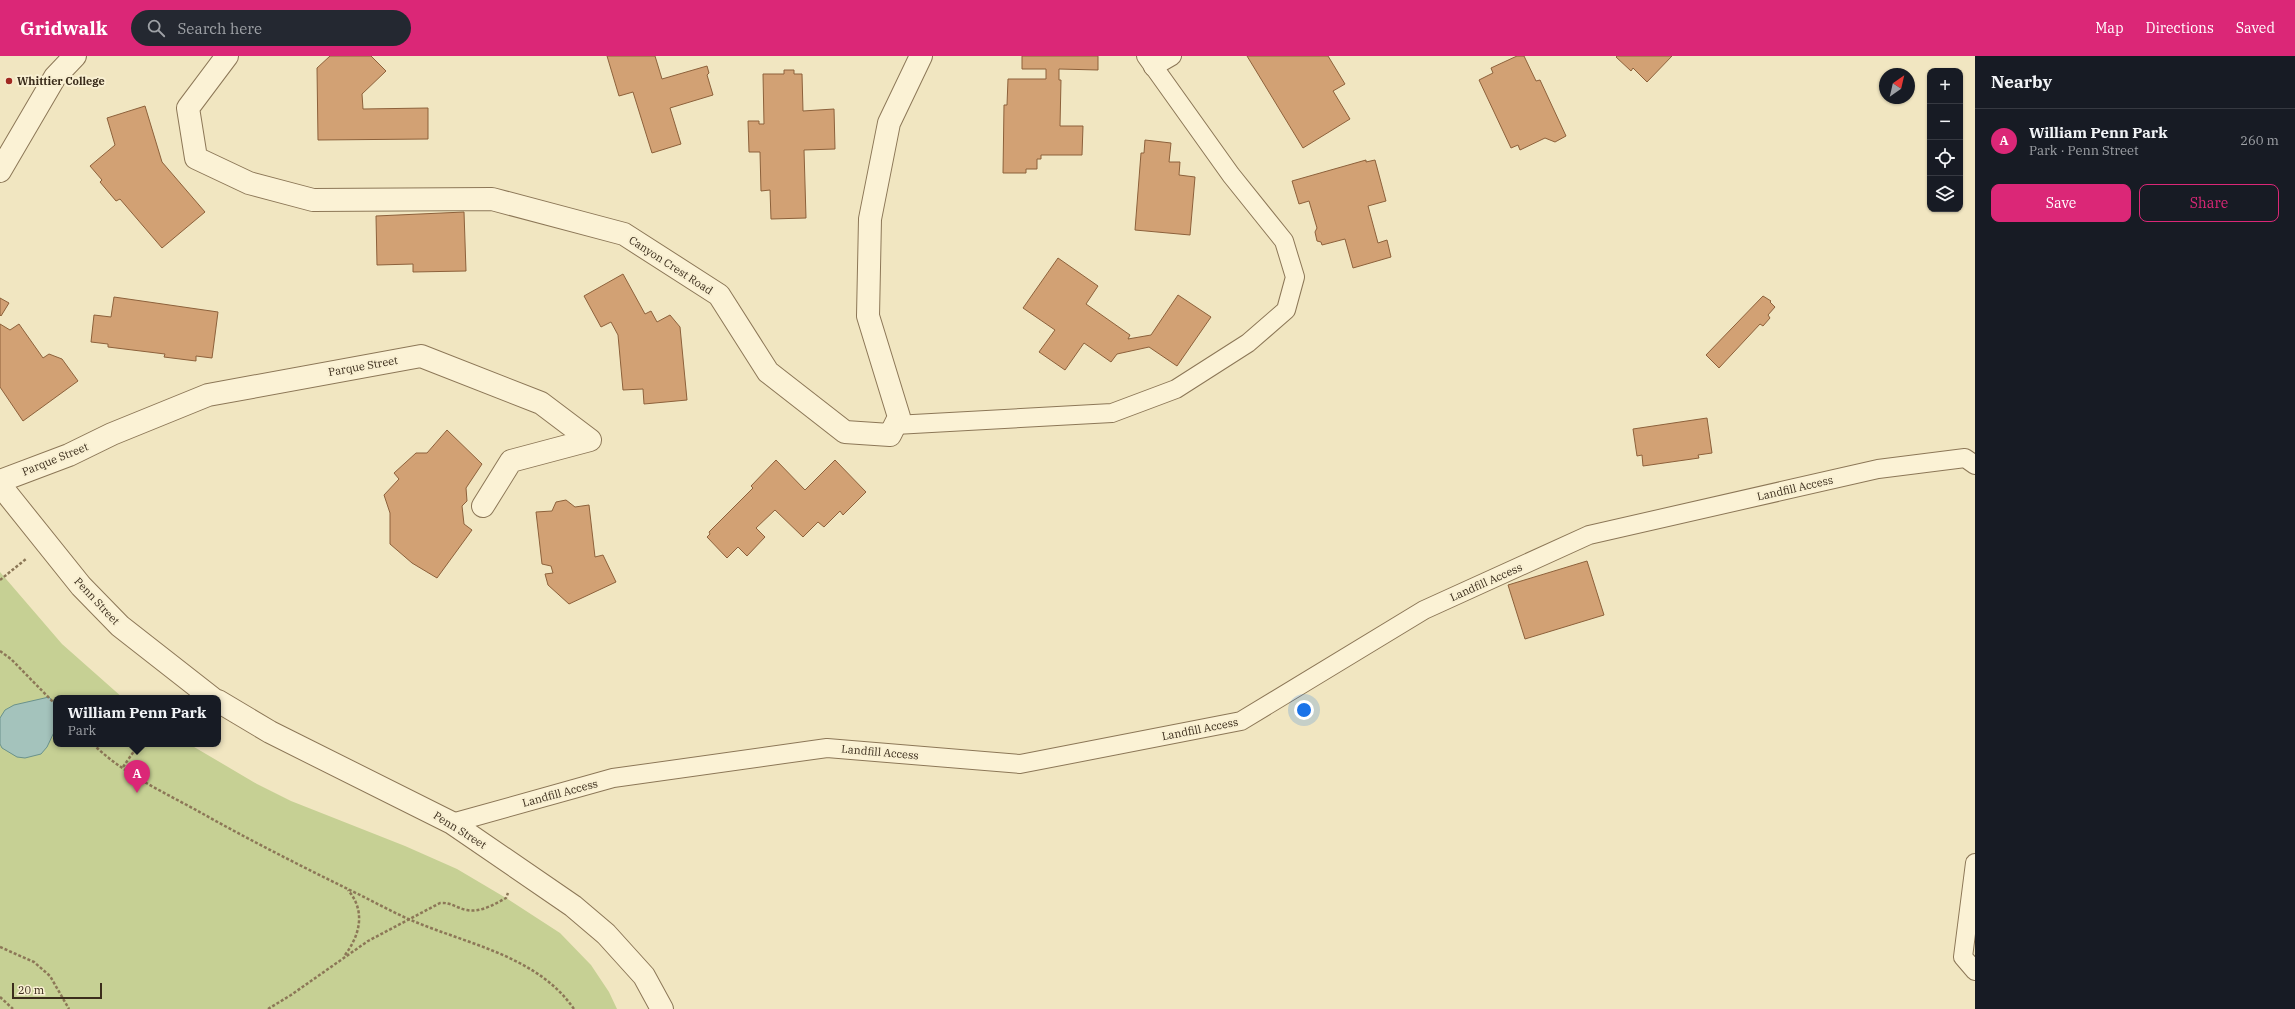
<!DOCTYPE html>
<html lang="en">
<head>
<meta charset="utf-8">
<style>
  :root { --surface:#171b24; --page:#242831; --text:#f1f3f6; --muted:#9ea1a6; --line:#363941; --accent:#db2777 }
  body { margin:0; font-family:"IBM Plex Serif",serif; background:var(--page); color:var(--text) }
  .controls { position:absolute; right:12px; top:12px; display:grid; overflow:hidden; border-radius:8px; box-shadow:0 1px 3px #0004 }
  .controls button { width:36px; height:36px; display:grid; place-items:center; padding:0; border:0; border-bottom:1px solid var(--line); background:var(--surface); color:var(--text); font:20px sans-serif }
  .compass { position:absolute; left:1879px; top:12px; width:36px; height:36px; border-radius:50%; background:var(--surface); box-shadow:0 1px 3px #0004; rotate:34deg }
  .scale { position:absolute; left:12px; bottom:10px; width:90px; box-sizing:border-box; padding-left:4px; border:2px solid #3b2d1c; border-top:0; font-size:11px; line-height:14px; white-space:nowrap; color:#3b2d1c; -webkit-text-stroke:3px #f8efd1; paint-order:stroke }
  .you { position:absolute; left:1304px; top:654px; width:14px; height:14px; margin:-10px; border:3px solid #fff; border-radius:50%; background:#1a73e8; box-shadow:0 0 0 6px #1a73e833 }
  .badge { display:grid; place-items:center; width:26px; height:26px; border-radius:50%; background:var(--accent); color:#fff; font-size:13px; font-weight:700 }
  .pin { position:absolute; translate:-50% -33px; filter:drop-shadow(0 1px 2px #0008) }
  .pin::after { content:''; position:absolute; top:21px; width:14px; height:12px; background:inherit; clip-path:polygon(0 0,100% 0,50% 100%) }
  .popup { position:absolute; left:53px; top:639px; width:168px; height:52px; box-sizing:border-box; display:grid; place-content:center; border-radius:8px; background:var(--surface); filter:drop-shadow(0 1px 3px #0005); font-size:13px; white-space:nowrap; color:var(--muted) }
  .popup b { font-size:15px; color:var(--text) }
  .popup::after { content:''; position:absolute; left:50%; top:100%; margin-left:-8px; border:8px solid transparent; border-top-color:var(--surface) }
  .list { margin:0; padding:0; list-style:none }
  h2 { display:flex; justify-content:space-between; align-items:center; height:52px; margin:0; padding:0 16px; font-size:17px }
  h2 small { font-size:13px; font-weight:400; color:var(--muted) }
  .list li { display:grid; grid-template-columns:26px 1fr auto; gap:12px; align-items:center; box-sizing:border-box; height:64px; padding:0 16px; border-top:1px solid var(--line) }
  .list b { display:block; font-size:15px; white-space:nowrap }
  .list p { margin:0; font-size:13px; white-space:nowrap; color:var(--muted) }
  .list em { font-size:13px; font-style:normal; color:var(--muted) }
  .actions { display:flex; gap:8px; padding:12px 16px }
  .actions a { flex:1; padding:9px 0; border:1px solid var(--accent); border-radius:8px; text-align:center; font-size:14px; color:var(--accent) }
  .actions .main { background:var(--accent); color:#fff }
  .icon { flex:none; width:22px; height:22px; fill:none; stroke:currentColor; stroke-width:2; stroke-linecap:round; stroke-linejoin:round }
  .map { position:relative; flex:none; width:1975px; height:953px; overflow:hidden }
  header { display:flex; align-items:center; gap:24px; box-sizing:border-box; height:56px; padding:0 20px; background:var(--accent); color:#fff }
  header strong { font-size:19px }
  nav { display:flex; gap:22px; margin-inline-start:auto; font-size:14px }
  .search { width:280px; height:36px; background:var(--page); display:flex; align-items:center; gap:10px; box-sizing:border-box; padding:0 14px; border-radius:22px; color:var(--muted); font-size:15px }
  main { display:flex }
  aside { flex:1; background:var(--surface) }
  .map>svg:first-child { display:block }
</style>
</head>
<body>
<header>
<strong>Gridwalk</strong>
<div class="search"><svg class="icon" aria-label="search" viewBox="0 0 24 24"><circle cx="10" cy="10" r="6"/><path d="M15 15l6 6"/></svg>Search here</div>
<nav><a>Map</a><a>Directions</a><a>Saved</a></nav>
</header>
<main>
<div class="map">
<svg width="1975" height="953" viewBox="0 0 1975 953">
  <rect width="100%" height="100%" fill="#f1e6c1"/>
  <path fill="#c6d094" d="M0 516 62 588 123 642H56V688H189L257 728 291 745 405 790 457 813 506 842 560 877 591 909 609 936 617 953H0Z"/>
  <path fill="#a4c3bc" stroke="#6a928b" d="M49 641 56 649V672L47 691 41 698 25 702 17 701 2 692 0 688V662L5 654 14 649Z"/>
  <g fill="#d2a174" stroke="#8d613b">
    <path d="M330 0H371L386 15 362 38 363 53 428 52V83L318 84 317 12Z"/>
    <path d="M607 0H655L662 23 707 10 709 17 707 19 713 39 670 52 681 88 652 97 633 36 619 40Z"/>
    <path d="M1022 0H1098V14L1059 13V24H1061L1060 70H1083L1082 99H1041V103H1037V113H1026V117H1003L1004 49H1007L1008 23H1046V13H1022Z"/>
    <path d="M1247 0H1328L1345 28 1333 35 1350 63 1303 92Z"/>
    <path d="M1517 0H1524L1536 25 1540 24 1566 80 1555 86 1545 82 1520 94 1518 89 1511 92 1479 24 1493 17 1491 12Z"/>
    <path d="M1617 0H1672L1647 26 1633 12 1631 15 1616 1Z"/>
    <path d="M784 14H794V18H802L803 55 834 53 835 93 804 94 806 162 771 163 770 134 761 135 760 96H749L748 65H759V68H764L763 18H784Z"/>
    <path d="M145 50 162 106 205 156 162 192 120 143 116 145 100 126 102 124 90 110 115 89 107 62Z"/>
    <path d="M1145 84 1171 87 1169 106H1180L1179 119 1195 121 1190 179 1135 174 1141 97H1144Z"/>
    <path d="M1366 104V106L1375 104 1386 145 1368 150 1378 187 1387 184 1391 201 1353 212 1345 183 1322 189 1321 186 1317 185 1315 176 1317 172 1309 145 1299 148 1292 125Z"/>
    <path d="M464 156 466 215 413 216V208L377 209 376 160Z"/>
    <path d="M1058 202 1098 230 1086 248 1130 279 1128 283 1151 279 1178 239 1211 261 1177 310 1149 291 1117 298 1111 306 1084 287 1065 314 1039 296 1055 274 1023 252Z"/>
    <path d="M623 218 645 258 651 255 657 266 670 259 680 271 687 344 644 348 643 333 623 334 618 279 611 266 601 271 584 240Z"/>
    <path d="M1763 240 1771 245 1770 246 1775 251 1768 259 1770 262 1763 270 1760 268 1719 312 1706 299Z"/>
    <path d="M114 241 218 256 212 302 196 300V305L164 301 165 298 108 291V288L91 286 94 259 111 261Z"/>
    <path d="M0 242 9 247 1 260 0 259Z"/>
    <path d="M0 268 10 274 19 268 43 302 49 298 62 303 78 325 23 365 0 331Z"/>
    <path d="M1707 362 1712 397 1698 399 1699 402 1643 410 1642 399 1637 400 1633 373Z"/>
    <path d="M447 374 482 408 466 432 467 445 462 450 464 468 472 474 437 522 412 507 390 488V457L384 439 399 423 394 417 416 397H427Z"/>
    <path d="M776 404 805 434 835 404 866 436 843 459 840 455 824 471 818 466 803 481 775 454 756 472 765 481 747 500 738 491 727 502 707 481 710 478 709 476 753 432 751 430Z"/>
    <path d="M566 444 575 451 589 449 595 501 603 499 616 526 569 548 548 529 545 518 553 517 551 510 542 508 536 456 552 455 556 446Z"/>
    <path d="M1587 505 1604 559 1525 583 1508 529Z"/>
  </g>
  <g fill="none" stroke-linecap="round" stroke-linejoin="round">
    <g stroke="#8c7757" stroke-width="20">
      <g id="lane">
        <path d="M1153 11 1172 0"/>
        <path d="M895 369 1112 357 1176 333 1248 287 1286 254 1295 221 1284 185 1231 119 1146 0"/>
        <path d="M452 767 613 722 827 692 1020 708 1241 665 1424 554 1589 479 1878 413 1965 402 1975 409"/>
        <path d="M1975 807 1963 901 1975 915"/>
      </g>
    </g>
    <g stroke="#8c7757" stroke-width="24">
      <g id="street">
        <path d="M227 0 188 52 196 102 249 127 313 144 492 143 624 178 719 239 768 316 845 376 890 379 899 361 868 260 870 163 889 67 921 0"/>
        <path d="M0 115 55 21 75 0"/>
        <path d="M0 425 69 399 112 378 208 339 421 300 541 347 590 384 511 405 483 450"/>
        <path d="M0 429 81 530 120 570 212 642"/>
        <path d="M218 645 270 676 452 767 573 850 606 878 644 920 662 953"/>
      </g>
    </g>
    <g stroke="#8c7757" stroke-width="2.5" stroke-dasharray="3 2" stroke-linecap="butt">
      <path d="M0 524 26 503"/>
      <path d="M0 595 11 603 56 649"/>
      <path d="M93 688C124 719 168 738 205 759 255 787 307 813 358 838 378 848 398 859 418 867 472 889 539 902 574 953"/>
      <path d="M123 711 139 688"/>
      <path d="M0 891 34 906 50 920 69 953"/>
      <path d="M345 899C360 879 366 855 348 834"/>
      <path d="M0 941 13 953"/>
      <path d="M268 953 291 939 368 885 440 847C451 846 456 852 467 854 480 857 495 848 506 842L508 837"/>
    </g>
    <use href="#lane" stroke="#fbf2d5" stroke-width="18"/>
    <use href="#street" stroke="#fbf2d5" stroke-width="22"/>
  </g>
  <circle fill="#a02922" stroke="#f8efd1" stroke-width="1.5" cx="9" cy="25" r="4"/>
  <g text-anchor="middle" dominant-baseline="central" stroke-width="4" stroke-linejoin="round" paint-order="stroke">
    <g font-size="11" font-weight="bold" fill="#3b2d1c" stroke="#f8efd1" text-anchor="start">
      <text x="17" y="25">Whittier College</text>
    </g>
    <g font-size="11" fill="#3b2d1c" stroke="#f8efd1">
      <text transform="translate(671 209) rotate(33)">Canyon Crest Road</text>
      <text transform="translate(363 310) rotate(-10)">Parque Street</text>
      <text transform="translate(55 403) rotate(-22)">Parque Street</text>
      <text transform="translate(1795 432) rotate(-13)">Landfill Access</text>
      <text transform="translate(1486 526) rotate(-24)">Landfill Access</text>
      <text transform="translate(97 545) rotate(47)">Penn Street</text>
      <text transform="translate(1200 673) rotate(-11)">Landfill Access</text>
      <text transform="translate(880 696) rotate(5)">Landfill Access</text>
      <text transform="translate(560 737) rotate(-15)">Landfill Access</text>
      <text transform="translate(460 774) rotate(32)">Penn Street</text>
    </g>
  </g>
</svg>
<div class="controls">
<button>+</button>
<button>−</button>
<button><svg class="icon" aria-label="locate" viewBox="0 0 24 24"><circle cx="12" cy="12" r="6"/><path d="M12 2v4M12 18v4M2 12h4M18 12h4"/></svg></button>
<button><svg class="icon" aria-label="layers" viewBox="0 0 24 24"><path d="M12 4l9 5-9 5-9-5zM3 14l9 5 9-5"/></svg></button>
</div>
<svg class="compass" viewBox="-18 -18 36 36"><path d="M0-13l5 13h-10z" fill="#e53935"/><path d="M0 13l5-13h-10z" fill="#9ea1a6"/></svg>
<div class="scale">20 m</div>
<div class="you"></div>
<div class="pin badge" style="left:137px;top:737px">A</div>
<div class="popup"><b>William Penn Park</b>Park</div>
</div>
<aside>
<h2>Nearby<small></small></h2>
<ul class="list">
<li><span class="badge">A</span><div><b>William Penn Park</b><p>Park · Penn Street</p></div><em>260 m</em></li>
</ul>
<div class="actions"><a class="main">Save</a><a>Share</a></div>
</aside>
</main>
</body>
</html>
